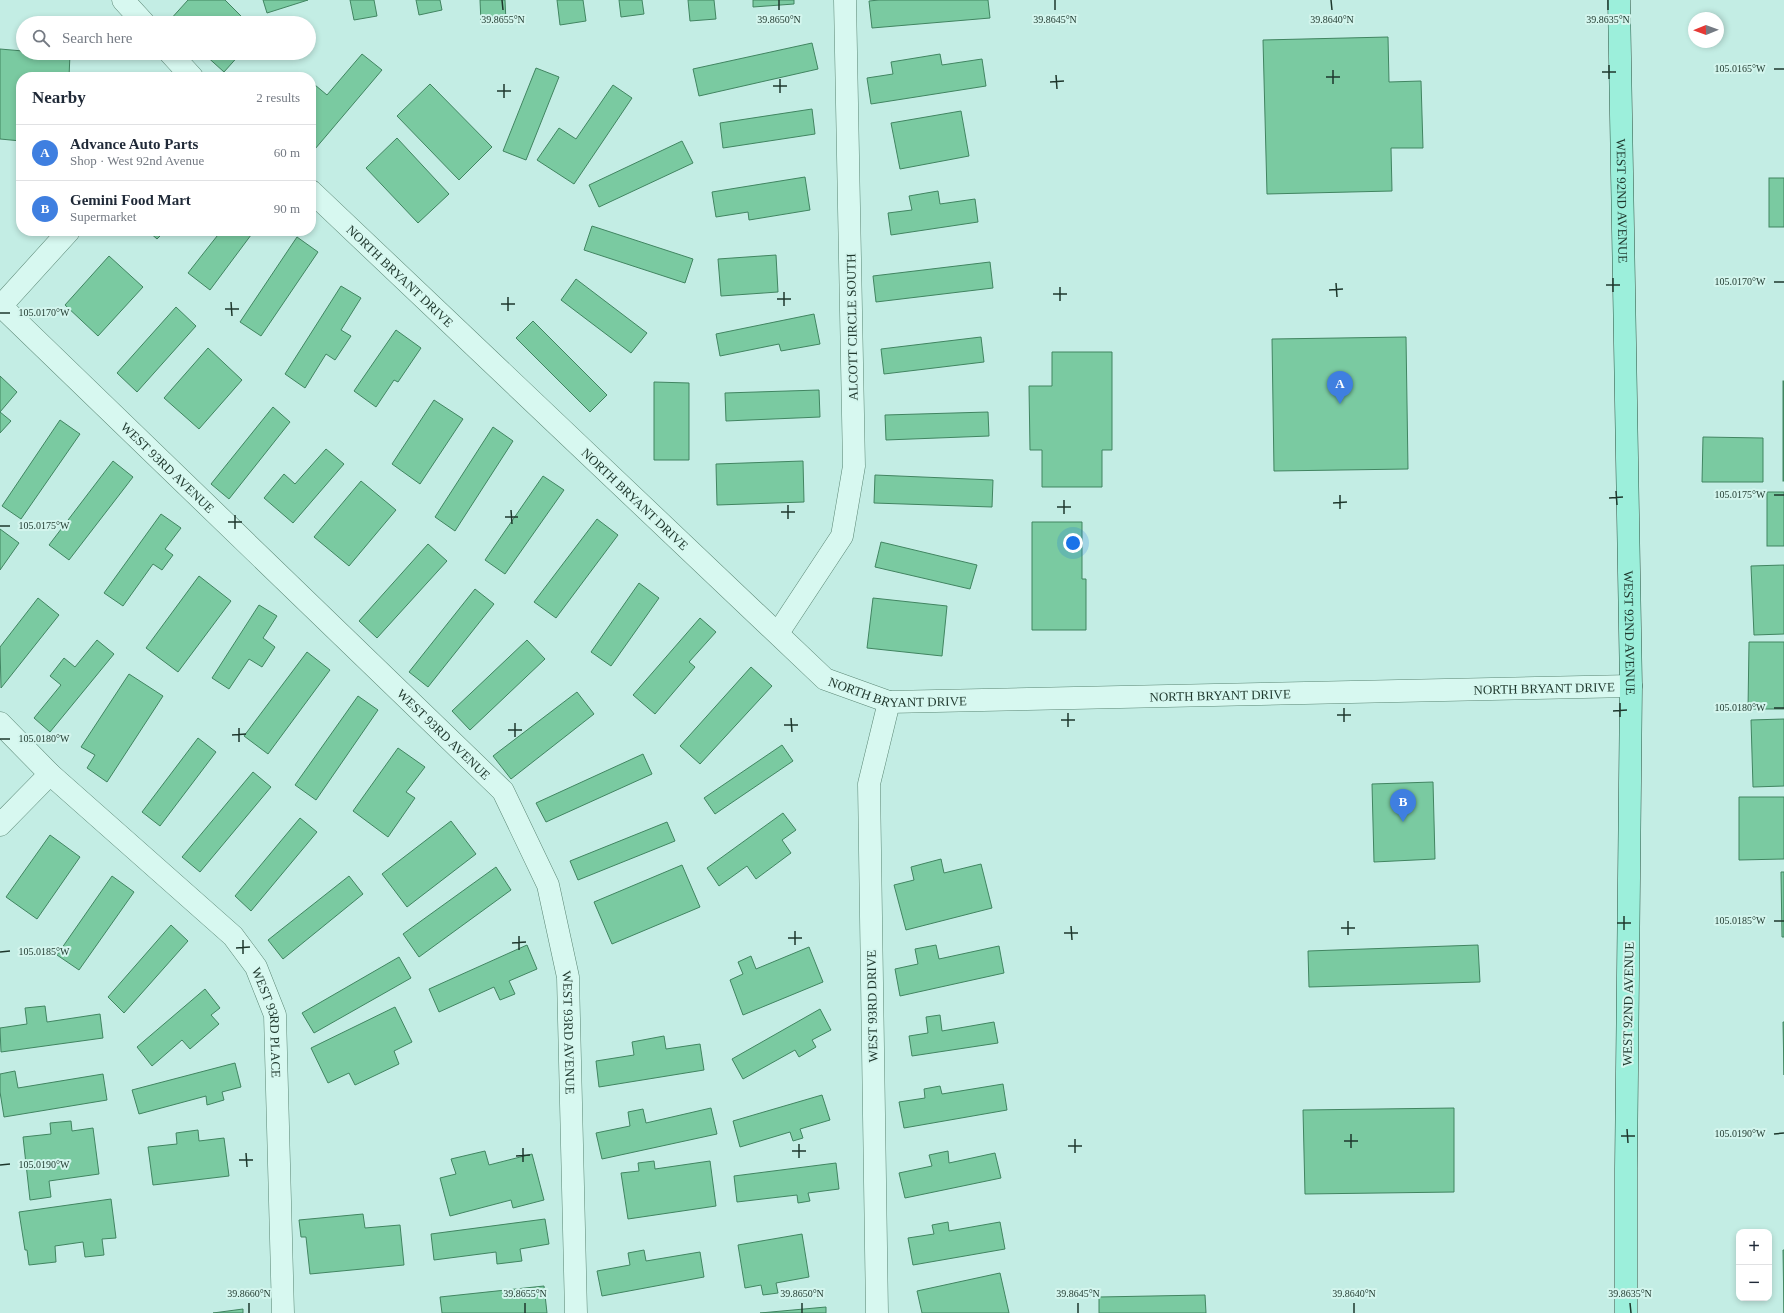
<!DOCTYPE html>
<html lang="en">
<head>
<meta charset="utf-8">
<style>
  :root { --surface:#fff; --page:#f6f6f7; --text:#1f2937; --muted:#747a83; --line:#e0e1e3; --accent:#2c9433 }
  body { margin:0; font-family:Georgia,serif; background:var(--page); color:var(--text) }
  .controls { position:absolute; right:12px; bottom:12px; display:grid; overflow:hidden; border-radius:8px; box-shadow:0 2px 6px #0003 }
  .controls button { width:36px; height:36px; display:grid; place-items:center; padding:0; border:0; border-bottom:1px solid var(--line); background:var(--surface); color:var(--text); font:20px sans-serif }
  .compass { position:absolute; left:1688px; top:12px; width:36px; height:36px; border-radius:50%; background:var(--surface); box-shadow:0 2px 6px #0003; rotate:269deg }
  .you { position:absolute; left:1073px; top:543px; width:14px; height:14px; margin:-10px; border:3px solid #fff; border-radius:50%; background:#1a73e8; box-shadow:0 0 0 6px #1a73e833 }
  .badge { display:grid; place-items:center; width:26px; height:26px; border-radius:50%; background:var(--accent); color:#fff; font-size:13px; font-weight:700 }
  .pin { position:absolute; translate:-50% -33px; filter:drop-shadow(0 1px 2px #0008) }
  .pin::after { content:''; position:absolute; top:21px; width:14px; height:12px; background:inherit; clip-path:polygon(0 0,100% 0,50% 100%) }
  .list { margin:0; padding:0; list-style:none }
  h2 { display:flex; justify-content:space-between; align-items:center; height:52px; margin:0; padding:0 16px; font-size:17px }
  h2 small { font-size:13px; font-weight:400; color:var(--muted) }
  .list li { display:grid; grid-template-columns:26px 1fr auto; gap:12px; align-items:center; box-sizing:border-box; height:56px; padding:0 16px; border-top:1px solid var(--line) }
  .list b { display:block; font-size:15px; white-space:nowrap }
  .list p { margin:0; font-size:13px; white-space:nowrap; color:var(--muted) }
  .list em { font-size:13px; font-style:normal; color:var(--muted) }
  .icon { flex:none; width:22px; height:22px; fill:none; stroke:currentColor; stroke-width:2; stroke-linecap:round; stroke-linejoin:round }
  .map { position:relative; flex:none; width:1784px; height:1313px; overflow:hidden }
  .search { position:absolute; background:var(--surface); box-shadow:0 2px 6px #0003; left:16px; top:16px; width:300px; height:44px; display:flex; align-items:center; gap:10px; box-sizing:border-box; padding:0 14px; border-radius:22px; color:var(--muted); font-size:15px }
  .panel { position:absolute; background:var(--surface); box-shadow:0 2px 6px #0003; left:16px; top:72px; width:300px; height:164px; border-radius:16px }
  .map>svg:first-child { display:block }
</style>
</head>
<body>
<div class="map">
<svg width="1784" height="1313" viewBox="0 0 1784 1313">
  <rect width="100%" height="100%" fill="#c3ede4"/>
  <g fill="#7acaa1" stroke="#418561">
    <path d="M188 0H225L242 17 236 23H171L169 21Z"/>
    <path d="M263 0H308L267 13Z"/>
    <path d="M350 0H374L377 16 354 20Z"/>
    <path d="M416 0H440L442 10 419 15Z"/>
    <path d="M480 0H505L506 22 481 23Z"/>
    <path d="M557 0H583L586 21 560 25Z"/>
    <path d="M619 0H642L644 14 621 17Z"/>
    <path d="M688 0H714L716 19 690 21Z"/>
    <path d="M753 0H794V4L753 7Z"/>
    <path d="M879 0H988L990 18 872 28 869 1Z"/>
    <path d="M1388 37 1389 82 1421 81 1423 148H1391L1392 191 1267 194 1263 40Z"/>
    <path d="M812 43 818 69 699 96 693 69Z"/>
    <path d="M0 49 23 51V53L70 54 69 77H21V141L0 139Z"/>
    <path d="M203 53H241L224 72Z"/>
    <path d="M362 54 382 70 315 149 311 145V89L315 85 327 95Z"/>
    <path d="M940 54 942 65 982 59 986 86 871 104 867 78 893 74 891 62Z"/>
    <path d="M536 68 559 77 526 160 503 151Z"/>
    <path d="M430 84 492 147 459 180 397 116Z"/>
    <path d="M613 85 632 98 574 184 537 160 559 128 576 139Z"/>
    <path d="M812 109 815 134 723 148 720 123Z"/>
    <path d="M961 111 969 156 900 169 891 123Z"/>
    <path d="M397 138 449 194 418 223 366 168Z"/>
    <path d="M682 141 693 163 599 207 589 185Z"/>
    <path d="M805 177 810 210 749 220 748 212 716 217 712 192Z"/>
    <rect x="1769" y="178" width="15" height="49"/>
    <path d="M938 191 940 204 975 199 978 222 891 235 888 213 912 210 909 196Z"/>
    <path d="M592 226 693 259 685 283 584 250Z"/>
    <path d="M148 231H165L157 239Z"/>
    <path d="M221 231H254L210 290 188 273Z"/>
    <path d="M297 237 318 252 261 336 240 322Z"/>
    <path d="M776 255 778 292 721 296 718 259Z"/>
    <path d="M109 256 143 287 98 336 65 305Z"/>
    <path d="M990 262 993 288 876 302 873 276Z"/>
    <path d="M576 279 647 333 631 353 561 300Z"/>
    <path d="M341 286 361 298 341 330 351 336 335 360 326 354 305 388 285 374Z"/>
    <path d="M176 307 196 326 137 392 117 373Z"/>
    <path d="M814 314 820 344 781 351 779 344 720 356 716 334Z"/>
    <path d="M533 321 607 395 590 412 516 338Z"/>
    <path d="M396 330 421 348 398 382 394 380 376 407 354 391Z"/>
    <path d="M981 337 984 362 884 374 881 349Z"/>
    <path d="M1406 337 1408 469 1274 471 1272 339Z"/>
    <path d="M208 348 242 380 199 429 164 398Z"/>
    <path d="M1052 352H1112V450H1102V487H1042V450H1030L1029 386H1052Z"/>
    <path d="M0 376 17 392 0 412 11 421 0 433Z"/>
    <rect x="1783" y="381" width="1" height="100"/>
    <path d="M654 382 689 383V460H654Z"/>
    <path d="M819 390 820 417 726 421 725 393Z"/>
    <path d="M434 400 463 419 420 484 392 464Z"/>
    <path d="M273 407 290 422 229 499 211 484Z"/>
    <path d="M988 412 989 436 886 440 885 415Z"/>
    <path d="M60 420 80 434 21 519 2 506Z"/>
    <path d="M493 427 513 441 455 531 435 517Z"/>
    <path d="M1703 437 1763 438V482H1702Z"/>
    <path d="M326 449 344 464 293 523 264 498 284 474 295 484Z"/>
    <path d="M113 461 133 477 69 560 49 545Z"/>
    <path d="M803 461 804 502 717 505 716 464Z"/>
    <path d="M875 475 993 480 992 507 874 503Z"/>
    <path d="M543 476 564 490 505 574 485 560Z"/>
    <path d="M361 481 396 510 349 566 314 537Z"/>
    <rect x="1767" y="492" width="17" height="54"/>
    <path d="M161 514 181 528 165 549 173 555 162 570 153 564 123 606 104 593Z"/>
    <path d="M597 519 618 535 556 618 534 602Z"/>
    <path d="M1032 522H1082V579H1086V630H1032Z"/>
    <path d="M0 529 19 543 0 570Z"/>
    <path d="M881 542 977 565 970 589 875 567Z"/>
    <path d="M428 544 447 561 377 638 359 621Z"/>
    <path d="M1784 565V634L1754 635 1751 566Z"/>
    <path d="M199 576 231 601 178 672 146 648Z"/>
    <path d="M639 583 659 598 611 666 591 652Z"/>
    <path d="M475 589 494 604 428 687 409 672Z"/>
    <path d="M38 598 59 615 1 688 0 647Z"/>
    <path d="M873 598 947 606 942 656 867 648Z"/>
    <path d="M259 605 277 616 263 638 275 647 262 667 249 659 229 689 212 678Z"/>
    <path d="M700 618 716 632 689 662 695 667 655 714 633 695Z"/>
    <path d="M97 640 114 654 50 732 34 718 61 685 50 676 64 658 75 667Z"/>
    <path d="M527 640 545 659 470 730 452 711Z"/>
    <path d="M1749 642H1784V709H1748Z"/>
    <path d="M307 652 330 670 268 754 244 736Z"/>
    <path d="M751 667 772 686 700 764 680 746Z"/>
    <path d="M129 674 163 696 107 782 87 768 95 755 81 747Z"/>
    <path d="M577 692 594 714 511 779 493 756Z"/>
    <path d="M358 696 378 710 316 800 295 785Z"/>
    <path d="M1784 719V786L1753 787 1751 720Z"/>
    <path d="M198 738 216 752 160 826 142 812Z"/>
    <path d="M782 745 793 761 715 814 704 798Z"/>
    <path d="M398 748 425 767 406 792 415 798 388 837 353 811Z"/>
    <path d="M643 754 652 774 546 822 536 803Z"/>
    <path d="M253 772 271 787 200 872 182 857Z"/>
    <path d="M1433 782 1435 859 1374 862 1372 784Z"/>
    <path d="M1739 797H1784V859L1739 860Z"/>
    <path d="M783 813 796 830 782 840 791 853 756 879 747 866 719 886 707 868Z"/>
    <path d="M300 818 317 832 251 911 235 896Z"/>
    <path d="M451 821 476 854 407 907 382 874Z"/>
    <path d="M667 822 675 841 578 880 570 861Z"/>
    <path d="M50 835 80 857 37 919 6 897Z"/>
    <path d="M941 859 944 873 981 864 992 908 906 930 894 885 914 880 911 867Z"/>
    <path d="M682 865 700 907 612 944 594 902Z"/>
    <path d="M496 867 511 890 419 957 403 934Z"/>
    <path d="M1781 872H1784V937H1782Z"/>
    <path d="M112 876 134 892 79 970 57 955Z"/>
    <path d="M349 876 363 894 283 959 268 940Z"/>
    <path d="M171 925 188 941 124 1013 108 997Z"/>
    <path d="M527 945 537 969 509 981 515 994 500 1000 494 987 439 1012 429 989Z"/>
    <path d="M936 945 939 959 999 946 1004 973 900 996 895 969 918 964 915 949Z"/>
    <path d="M1478 945 1480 982 1309 987 1308 951Z"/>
    <path d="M809 947 823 982 743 1015 730 980 743 974 738 962 751 956 756 969Z"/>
    <path d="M399 957 411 978 314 1033 302 1013Z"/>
    <path d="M205 989 220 1008 211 1015 219 1024 190 1049 182 1040 152 1066 137 1047Z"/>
    <path d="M45 1006 47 1022 100 1014 103 1038 1 1052 0 1028 27 1024 25 1008Z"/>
    <path d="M395 1007 412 1042 394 1051 399 1064 355 1085 349 1073 328 1083 311 1048Z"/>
    <path d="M820 1009 831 1030 812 1040 816 1047 799 1057 795 1050 743 1079 732 1059Z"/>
    <path d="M940 1015 942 1031 994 1022 998 1043 912 1056 909 1036 928 1033 926 1017Z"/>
    <path d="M1783 1022H1784V1075Z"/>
    <path d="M664 1036 666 1049 700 1044 704 1070 599 1087 596 1061 634 1055 632 1042Z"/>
    <path d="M235 1063 241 1087 222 1092 224 1100 207 1105 206 1096 139 1114 132 1090Z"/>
    <path d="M15 1071 18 1088 103 1074 107 1100 4 1117 0 1092V1074Z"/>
    <path d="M1003 1084 1007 1110 904 1128 899 1102 925 1098 924 1089 940 1086 942 1094Z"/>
    <path d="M822 1095 830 1120 800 1129 803 1138 793 1141 790 1132 740 1147 733 1121Z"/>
    <path d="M711 1108 717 1134 602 1159 596 1133 630 1126 628 1112 643 1109 646 1123Z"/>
    <path d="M1454 1108V1192L1305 1194 1303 1110Z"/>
    <path d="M71 1121 72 1131 93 1128 99 1174 49 1181 51 1197 30 1200 23 1137 51 1134 50 1123Z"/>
    <path d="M198 1130 199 1141 224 1138 229 1176 153 1185 148 1147 177 1144 176 1133Z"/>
    <path d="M485 1151 489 1165 532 1154 544 1200 513 1208 511 1200 450 1216 440 1178 456 1174 451 1159Z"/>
    <path d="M948 1151 949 1163 995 1153 1001 1178 905 1198 899 1173 932 1166 929 1155Z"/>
    <path d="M654 1161 655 1169 710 1161 716 1206 628 1219 621 1173 639 1171 638 1163Z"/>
    <path d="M836 1163 839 1189 808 1193 810 1201 798 1203 797 1195 737 1202 734 1176Z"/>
    <path d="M111 1199 116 1238 102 1239 104 1255 85 1257 83 1242 55 1246 56 1262 29 1265 27 1250H25L19 1212Z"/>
    <path d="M363 1214 365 1228 400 1225 404 1265 310 1274 306 1237H301L299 1220Z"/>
    <path d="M545 1219 549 1244 520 1249 522 1261 497 1264 496 1252 434 1260 431 1234Z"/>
    <path d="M948 1222 949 1231 1000 1222 1005 1249 913 1265 908 1238 934 1234 932 1225Z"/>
    <path d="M802 1234 809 1277 776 1283 778 1293 763 1295 761 1285 745 1288 738 1245Z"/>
    <path d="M644 1250 646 1261 700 1252 704 1277 602 1296 597 1271 630 1265 628 1253Z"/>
    <path d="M1783 1250H1784V1313Z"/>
    <path d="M1000 1273 1009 1313H922L917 1291Z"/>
    <path d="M544 1286 547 1313H442L440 1297Z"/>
    <path d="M1205 1295 1206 1313H1099V1297Z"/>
    <path d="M826 1307V1313H760Z"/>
    <path d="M243 1309V1313H213Z"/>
  </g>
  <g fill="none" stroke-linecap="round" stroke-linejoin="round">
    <g stroke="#5b8775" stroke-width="23">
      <g id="minor">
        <path d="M123 0 144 23"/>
        <path d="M170 53 192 77"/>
        <path id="s1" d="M311 191 825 679 889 702 1631 686"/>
        <path id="s2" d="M1 306 503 791 548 885 568 977 576 1313"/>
        <path d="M0 307 69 231"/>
        <path d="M778 633 842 536 854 466 845 0"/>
        <path id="s3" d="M0 723 50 774 233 936 256 967 275 1015 283 1313"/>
        <path d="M0 825 50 774"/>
        <path d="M877 1313 869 784 889 702"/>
      </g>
    </g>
    <g stroke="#2f5543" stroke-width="23">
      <g id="primary">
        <path id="s4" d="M1619 0 1631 686 1626 1169V1313"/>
      </g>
    </g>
    <use href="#minor" stroke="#d7f8f0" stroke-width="22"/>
    <use href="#primary" stroke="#9cefdb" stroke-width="22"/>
  </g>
  <path fill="none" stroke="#1e372c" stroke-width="1.5" d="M502 0 503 10M779 0V10M1055 0V10M1331 0 1332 10M1608 0V10M1609 65V79M1774 69H1784M1333 70V84M1602 72H1616M1056 75 1057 89M1326 77H1340M780 79V93M1050 82 1064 81M504 84V98M773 86H787M497 91H511M1613 278V292M1774 282H1784M1336 283 1337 297M1606 285H1620M1060 287V301M1329 290 1343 289M784 292V306M1053 294H1067M508 297V311M777 299H791M231 302 232 316M501 304H515M225 309H239M0 313H10M1616 491 1617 505M1340 495V509M1774 495H1784M1609 498 1623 497M1064 500V514M1333 503 1347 502M788 505V519M1057 507H1071M511 510 512 524M781 512H795M235 515V529M505 517H518M228 522H242M0 526H10M1620 703V717M1344 708V722M1774 708H1784M1613 711 1627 710M1068 713V727M1337 715H1351M791 718 792 732M1061 720H1075M515 723V737M784 725H798M239 728V742M508 730H522M232 735 246 734M0 739H10M1624 916V930M1348 921V935M1774 921H1784M1617 923H1631M1071 926 1072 940M1341 928H1355M795 931V945M1064 933H1078M519 936V950M788 938H802M243 940V954M512 943 526 942M236 948 250 947M0 952 10 951M1627 1129 1628 1143M1351 1134V1148M1774 1134 1784 1133M1621 1136H1635M1075 1139V1153M1344 1141H1358M799 1144V1158M1068 1146H1082M523 1148V1162M792 1151H806M246 1153 247 1167M516 1156 530 1155M239 1160H253M0 1165 10 1164M249 1303V1313M525 1303V1313M802 1303V1313M1078 1303V1313M1354 1303V1313M1630 1303 1631 1313"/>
  <g text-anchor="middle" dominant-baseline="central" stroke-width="4" stroke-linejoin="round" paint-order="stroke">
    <g font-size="13" fill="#1e372c" stroke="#d3f5ed">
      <text stroke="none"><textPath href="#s4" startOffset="201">WEST 92ND AVENUE</textPath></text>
      <text stroke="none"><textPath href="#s1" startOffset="123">NORTH BRYANT DRIVE</textPath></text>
      <text transform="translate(852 327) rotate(-91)">ALCOTT CIRCLE SOUTH</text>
      <text stroke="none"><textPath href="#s2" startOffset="232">WEST 93RD AVENUE</textPath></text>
      <text stroke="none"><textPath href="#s1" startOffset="447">NORTH BRYANT DRIVE</textPath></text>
      <text stroke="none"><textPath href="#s4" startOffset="633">WEST 92ND AVENUE</textPath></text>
      <text stroke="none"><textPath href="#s1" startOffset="1432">NORTH BRYANT DRIVE</textPath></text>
      <text stroke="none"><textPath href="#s1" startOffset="784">NORTH BRYANT DRIVE</textPath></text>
      <text stroke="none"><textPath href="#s1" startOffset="1108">NORTH BRYANT DRIVE</textPath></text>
      <text stroke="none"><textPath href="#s2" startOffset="616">WEST 93RD AVENUE</textPath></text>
      <text transform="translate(1628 1004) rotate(-89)">WEST 92ND AVENUE</text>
      <text transform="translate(872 1006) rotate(-91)">WEST 93RD DRIVE</text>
      <text stroke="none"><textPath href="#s3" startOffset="412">WEST 93RD PLACE</textPath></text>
      <text stroke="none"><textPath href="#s2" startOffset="952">WEST 93RD AVENUE</textPath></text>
    </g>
  </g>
  <g font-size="10" text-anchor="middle" fill="#1e372c" stroke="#d3f5ed" stroke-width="4" stroke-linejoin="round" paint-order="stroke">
    <text x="503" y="23">39.8655°N</text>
    <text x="779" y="23">39.8650°N</text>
    <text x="1055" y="23">39.8645°N</text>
    <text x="1332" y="23">39.8640°N</text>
    <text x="1608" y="23">39.8635°N</text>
    <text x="1740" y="72">105.0165°W</text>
    <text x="1740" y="285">105.0170°W</text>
    <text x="44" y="316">105.0170°W</text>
    <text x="1740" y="498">105.0175°W</text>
    <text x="44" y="529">105.0175°W</text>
    <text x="1740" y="711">105.0180°W</text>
    <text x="44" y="742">105.0180°W</text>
    <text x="1740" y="924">105.0185°W</text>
    <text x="44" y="955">105.0185°W</text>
    <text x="1740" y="1137">105.0190°W</text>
    <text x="44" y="1168">105.0190°W</text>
    <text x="249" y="1297">39.8660°N</text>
    <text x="525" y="1297">39.8655°N</text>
    <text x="802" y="1297">39.8650°N</text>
    <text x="1078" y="1297">39.8645°N</text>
    <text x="1354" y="1297">39.8640°N</text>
    <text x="1630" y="1297">39.8635°N</text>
  </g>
</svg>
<div class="controls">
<button>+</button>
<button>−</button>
</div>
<svg class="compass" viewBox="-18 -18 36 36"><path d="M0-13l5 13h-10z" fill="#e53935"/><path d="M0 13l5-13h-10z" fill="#747a83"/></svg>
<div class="you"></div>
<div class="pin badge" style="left:1340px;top:404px;background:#3f7fe0">A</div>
<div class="pin badge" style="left:1403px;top:822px;background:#3f7fe0">B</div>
<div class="search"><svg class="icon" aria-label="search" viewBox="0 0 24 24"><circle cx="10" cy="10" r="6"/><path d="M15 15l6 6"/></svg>Search here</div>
<section class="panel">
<h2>Nearby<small>2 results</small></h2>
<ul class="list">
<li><span class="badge" style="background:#3f7fe0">A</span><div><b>Advance Auto Parts</b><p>Shop · West 92nd Avenue</p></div><em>60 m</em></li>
<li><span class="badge" style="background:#3f7fe0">B</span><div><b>Gemini Food Mart</b><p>Supermarket</p></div><em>90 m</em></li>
</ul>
</section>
</div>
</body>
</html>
